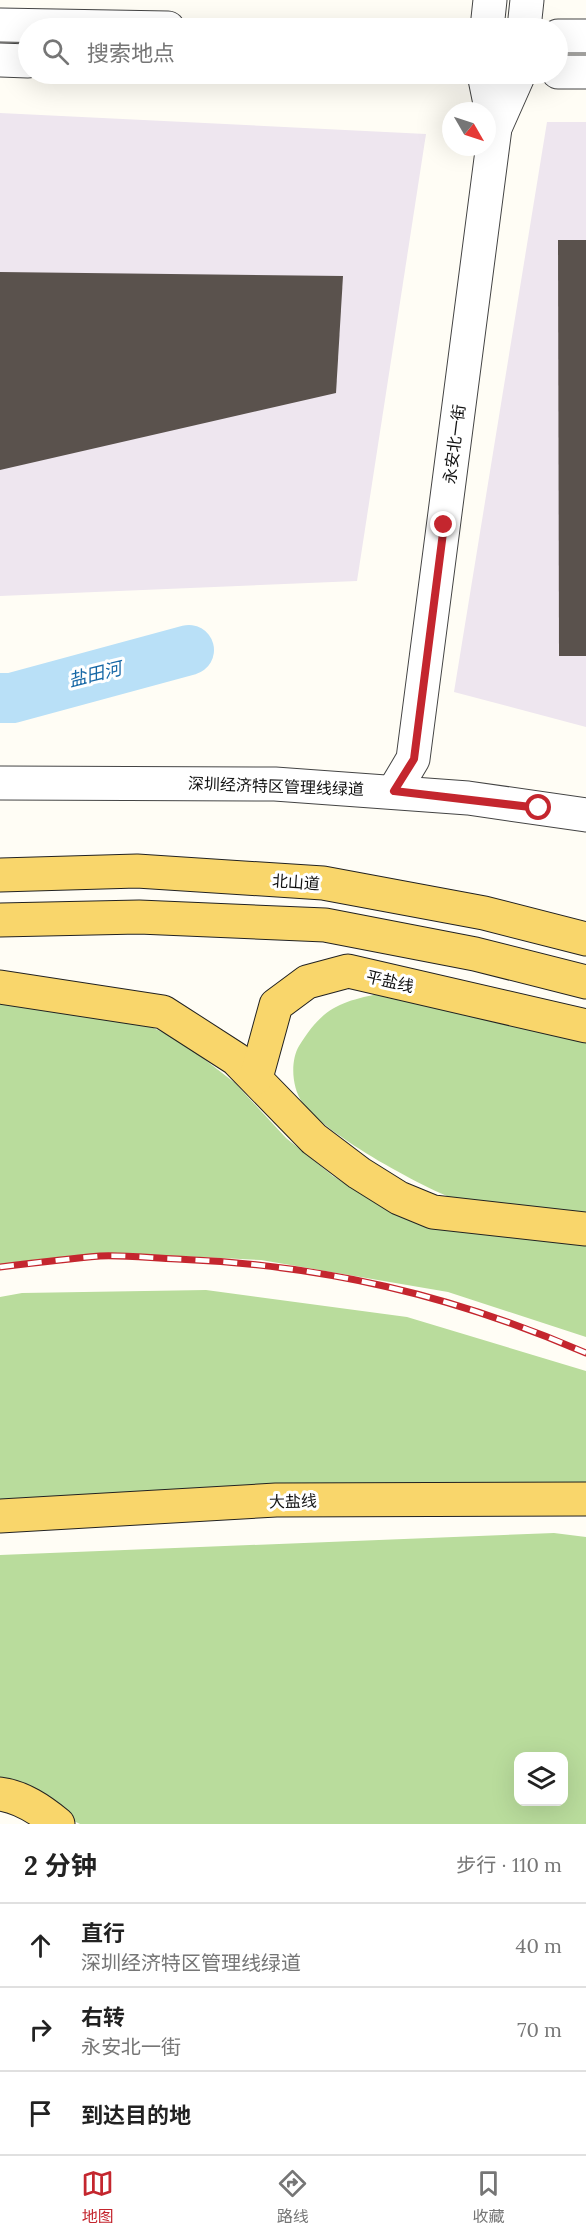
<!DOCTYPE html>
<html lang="zh">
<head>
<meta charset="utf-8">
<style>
  :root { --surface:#fff; --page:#f2f2f2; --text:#222; --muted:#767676; --line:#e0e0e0; --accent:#c4262e }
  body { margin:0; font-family:Lora,"Noto Sans SC",serif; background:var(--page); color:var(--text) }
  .controls { position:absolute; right:18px; bottom:18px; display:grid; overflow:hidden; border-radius:12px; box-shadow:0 6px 24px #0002 }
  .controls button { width:54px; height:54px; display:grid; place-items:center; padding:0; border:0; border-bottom:2px solid var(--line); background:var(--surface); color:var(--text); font:30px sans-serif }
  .compass { position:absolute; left:442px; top:102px; width:54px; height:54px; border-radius:50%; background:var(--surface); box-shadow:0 6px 24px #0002; rotate:129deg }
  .stop { position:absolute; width:18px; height:18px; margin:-14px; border:4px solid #c4262e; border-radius:50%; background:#fff }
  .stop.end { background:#c4262e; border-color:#fff; box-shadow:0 2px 6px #0008 }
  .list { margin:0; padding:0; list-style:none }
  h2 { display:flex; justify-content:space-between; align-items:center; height:78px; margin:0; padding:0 24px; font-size:26px }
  h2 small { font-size:20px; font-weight:400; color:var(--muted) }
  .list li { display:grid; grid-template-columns:39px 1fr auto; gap:18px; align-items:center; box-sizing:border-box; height:84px; padding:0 24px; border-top:2px solid var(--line) }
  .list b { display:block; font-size:22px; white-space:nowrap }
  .list p { margin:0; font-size:20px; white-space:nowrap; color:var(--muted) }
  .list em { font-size:20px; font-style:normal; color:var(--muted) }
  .icon { flex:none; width:33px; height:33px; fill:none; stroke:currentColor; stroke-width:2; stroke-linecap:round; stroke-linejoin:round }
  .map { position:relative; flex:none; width:586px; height:1824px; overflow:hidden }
  .search { position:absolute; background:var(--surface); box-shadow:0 6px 24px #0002; left:18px; right:18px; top:18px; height:66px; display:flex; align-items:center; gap:15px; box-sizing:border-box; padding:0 21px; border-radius:33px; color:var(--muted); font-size:22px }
  .sheet { height:330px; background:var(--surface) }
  nav { display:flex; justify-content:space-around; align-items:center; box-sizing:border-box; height:84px; border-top:2px solid var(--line); background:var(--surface); font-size:16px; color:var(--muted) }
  nav a { display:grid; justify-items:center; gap:3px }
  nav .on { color:var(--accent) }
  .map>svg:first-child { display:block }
</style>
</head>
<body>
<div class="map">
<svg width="586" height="1824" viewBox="0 0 586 1824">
  <rect width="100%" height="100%" fill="#fffdf5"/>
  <g fill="#eee6ef">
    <path d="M0 113 426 134 357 581 0 596Z"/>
    <path d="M547 122H586V727L454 692Z"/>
  </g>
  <g fill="#b9dc9c" fill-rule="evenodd">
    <path d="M384 993 586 1037V1224C551 1218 501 1215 468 1204 431 1193 323 1134 302 1102 292 1088 290 1061 299 1046 323 1007 341 1001 384 993Z"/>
    <path d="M0 1000 124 1014 181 1041 235 1083 286 1138 333 1176 377 1204 428 1222 586 1245V1337L448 1292 261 1260 118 1253 0 1268Z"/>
    <path d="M206 1290 407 1317 586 1371V1505L0 1524V1297L22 1293Z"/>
    <path d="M554 1533 586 1537V1824H80L49 1809 0 1807V1555ZM518 1756H564V1802H518Z"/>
  </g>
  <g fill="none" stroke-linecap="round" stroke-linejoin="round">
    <path stroke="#b9e0f7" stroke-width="50" d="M0 698H12L189 650"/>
  </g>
  <g fill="#5a524d">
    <path d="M558 240H586V656H559Z"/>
    <path d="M0 272 343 276 336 393 0 470Z"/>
  </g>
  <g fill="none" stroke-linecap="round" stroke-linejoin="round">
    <g stroke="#444" stroke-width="35">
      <g id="minor">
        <path d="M0 25 168 28"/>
        <path d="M487 28 490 0"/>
        <path d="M524 28 527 0"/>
        <path d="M558 36H586"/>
        <path d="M0 60 28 61"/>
        <path d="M558 72H586"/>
        <path d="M484 74 495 128"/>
        <path d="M0 783 275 784 468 798 586 815"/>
        <path d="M394 791 413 759 495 128 519 74"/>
      </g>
    </g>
    <g stroke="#222" stroke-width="35">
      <g id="major">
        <path d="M0 875 137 871 323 883 484 913 586 939"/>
        <path d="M0 920 139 917 325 925 475 954 586 982"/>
        <path d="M0 987 163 1012 236 1059 314 1139 359 1173 399 1198 433 1212 586 1229"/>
        <path d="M256 1078 276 1005 307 982 348 971 586 1026"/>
        <path d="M0 1516 276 1500 586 1499"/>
        <path d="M0 1794C22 1797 41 1810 58 1824"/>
      </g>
    </g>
    <use href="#minor" stroke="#fff" stroke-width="33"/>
    <use href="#major" stroke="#f9d66b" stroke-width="33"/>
    <g stroke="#c4262e" stroke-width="7">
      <path id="rail" d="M0 1267C33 1263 66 1259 100 1256 125 1255 151 1258 177 1259 323 1265 452 1295 586 1353"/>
    </g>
    <use href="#rail" stroke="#fff" stroke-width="4.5" stroke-dasharray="14" stroke-linecap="butt"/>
  </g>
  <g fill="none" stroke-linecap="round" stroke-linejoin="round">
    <path stroke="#c4262e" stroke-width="8" d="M444 525 414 759 394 791 539 808"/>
  </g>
  <g text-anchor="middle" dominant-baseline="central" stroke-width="6" stroke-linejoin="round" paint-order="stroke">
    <g font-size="16" fill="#111" stroke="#fff">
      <text transform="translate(454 444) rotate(-83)">永安北一街</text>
      <text transform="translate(276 786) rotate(2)">深圳经济特区管理线绿道</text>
      <text transform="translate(296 882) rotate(4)">北山道</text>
      <text transform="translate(390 981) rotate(13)">平盐线</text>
      <text transform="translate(293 1501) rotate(-1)">大盐线</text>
    </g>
    <g font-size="18" font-style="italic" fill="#1768a6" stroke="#fff">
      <text transform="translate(95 674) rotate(-14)">盐田河</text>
    </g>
  </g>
</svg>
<div class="controls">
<button><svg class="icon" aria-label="layers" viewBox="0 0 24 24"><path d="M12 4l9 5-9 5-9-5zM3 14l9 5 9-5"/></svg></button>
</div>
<svg class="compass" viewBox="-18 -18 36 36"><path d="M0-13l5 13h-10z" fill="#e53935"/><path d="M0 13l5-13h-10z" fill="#767676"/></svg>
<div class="stop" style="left:539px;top:808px"></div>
<div class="stop end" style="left:444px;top:525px"></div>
<div class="search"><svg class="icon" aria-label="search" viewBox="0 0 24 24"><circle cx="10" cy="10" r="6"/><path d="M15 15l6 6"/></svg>搜索地点</div>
</div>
<section class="sheet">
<h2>2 分钟<small>步行 · 110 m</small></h2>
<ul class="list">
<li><svg class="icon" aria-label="ahead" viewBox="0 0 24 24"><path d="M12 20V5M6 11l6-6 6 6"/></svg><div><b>直行</b><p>深圳经济特区管理线绿道</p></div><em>40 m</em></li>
<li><svg class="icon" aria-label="right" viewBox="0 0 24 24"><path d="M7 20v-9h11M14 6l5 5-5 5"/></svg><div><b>右转</b><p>永安北一街</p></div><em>70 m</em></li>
<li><svg class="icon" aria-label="arrive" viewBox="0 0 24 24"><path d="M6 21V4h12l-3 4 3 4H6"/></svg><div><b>到达目的地</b></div></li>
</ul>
</section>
<nav>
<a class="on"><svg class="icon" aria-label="map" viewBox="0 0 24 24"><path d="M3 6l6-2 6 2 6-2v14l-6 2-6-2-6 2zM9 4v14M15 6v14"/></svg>地图</a>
<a><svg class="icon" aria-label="directions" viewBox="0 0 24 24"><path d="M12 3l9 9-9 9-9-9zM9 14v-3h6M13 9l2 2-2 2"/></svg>路线</a>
<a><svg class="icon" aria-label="saved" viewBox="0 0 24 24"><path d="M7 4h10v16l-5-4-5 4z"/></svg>收藏</a>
</nav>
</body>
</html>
